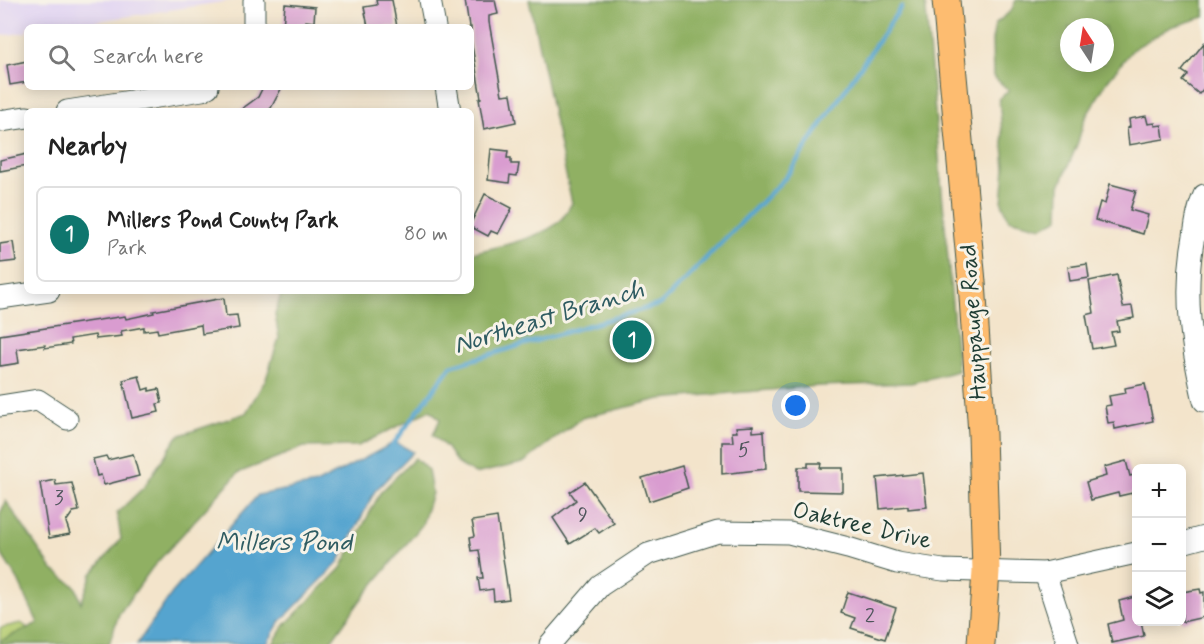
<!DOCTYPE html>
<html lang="en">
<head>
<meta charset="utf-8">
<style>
  :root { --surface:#fff; --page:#f2f2f2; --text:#222; --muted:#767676; --line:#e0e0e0; --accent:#0f766e }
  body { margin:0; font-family:Mynerve,sans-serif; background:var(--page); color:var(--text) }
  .controls { position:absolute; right:18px; bottom:18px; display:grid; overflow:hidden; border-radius:9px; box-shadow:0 3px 15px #0003 }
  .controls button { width:54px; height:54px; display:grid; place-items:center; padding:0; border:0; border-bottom:2px solid var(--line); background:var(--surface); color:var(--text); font:30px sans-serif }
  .compass { position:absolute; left:1060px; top:18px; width:54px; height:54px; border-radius:50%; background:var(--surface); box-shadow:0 3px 15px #0003; rotate:348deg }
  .you { position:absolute; left:796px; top:406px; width:21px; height:21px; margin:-15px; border:4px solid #fff; border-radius:50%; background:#1a73e8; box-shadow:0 0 0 9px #1a73e833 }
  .badge { display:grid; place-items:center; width:39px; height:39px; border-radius:50%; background:var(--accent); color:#fff; font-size:20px; font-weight:700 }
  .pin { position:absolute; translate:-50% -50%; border:3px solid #fff; box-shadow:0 2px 6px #0006 }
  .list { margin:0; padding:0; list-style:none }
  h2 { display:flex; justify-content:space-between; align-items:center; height:78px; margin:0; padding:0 24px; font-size:26px }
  h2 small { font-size:20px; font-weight:400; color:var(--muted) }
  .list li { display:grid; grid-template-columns:39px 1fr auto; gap:18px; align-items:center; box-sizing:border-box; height:96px; margin:0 12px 12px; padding:0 12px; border:2px solid var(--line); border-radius:9px }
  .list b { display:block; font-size:22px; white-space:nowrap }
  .list p { margin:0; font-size:20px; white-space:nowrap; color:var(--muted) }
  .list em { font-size:20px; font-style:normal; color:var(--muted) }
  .icon { flex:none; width:33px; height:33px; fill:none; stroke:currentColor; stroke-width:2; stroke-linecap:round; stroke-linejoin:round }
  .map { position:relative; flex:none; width:1204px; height:644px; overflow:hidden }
  .search { position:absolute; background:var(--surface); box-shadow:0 3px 15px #0003; left:24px; top:24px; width:450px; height:66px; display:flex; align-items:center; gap:15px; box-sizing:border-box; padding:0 21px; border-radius:9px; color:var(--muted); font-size:22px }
  .panel { position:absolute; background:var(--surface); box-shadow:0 3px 15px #0003; left:24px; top:108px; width:450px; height:186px; border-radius:9px }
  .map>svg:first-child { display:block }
</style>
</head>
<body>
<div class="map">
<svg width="1204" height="644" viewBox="0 0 1204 644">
  <rect width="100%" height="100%" fill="#f7f3e8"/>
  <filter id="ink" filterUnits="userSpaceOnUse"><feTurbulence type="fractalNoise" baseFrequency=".0167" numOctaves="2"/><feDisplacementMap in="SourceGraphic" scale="12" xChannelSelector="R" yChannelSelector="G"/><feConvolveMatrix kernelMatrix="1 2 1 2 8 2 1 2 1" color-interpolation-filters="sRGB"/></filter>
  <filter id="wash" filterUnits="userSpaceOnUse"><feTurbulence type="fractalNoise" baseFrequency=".008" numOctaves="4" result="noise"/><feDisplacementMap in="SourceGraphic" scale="24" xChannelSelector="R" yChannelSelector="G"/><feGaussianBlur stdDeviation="1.35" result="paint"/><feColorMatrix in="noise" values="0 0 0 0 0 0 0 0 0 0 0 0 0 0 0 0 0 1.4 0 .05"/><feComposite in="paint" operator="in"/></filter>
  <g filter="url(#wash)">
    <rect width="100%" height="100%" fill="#f3e4cb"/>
    <path fill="#e1d4f3" d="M0 0H235L59 27H27V32L0 36Z"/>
    <path fill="#b5cc71" stroke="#6a8452" stroke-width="1.5" d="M21 623 50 644H0V628Z"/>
    <g fill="#90b063" stroke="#58764c" stroke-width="1.5" fill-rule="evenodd">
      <path d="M529 0H925L958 371 911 383 819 386 660 399 582 418 523 463 475 474 457 463 447 448 433 435 440 419 430 410 358 446 304 447 238 473 152 568 119 614 109 644H0V641L38 623 18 580 0 552V514L6 501 52 569 76 587 81 603 92 574 121 539 117 513 144 487 178 436 246 413 266 379 279 338 275 314 282 291H471V253C494 248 546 237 562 219 566 214 569 208 572 203Z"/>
      <path d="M1016 0H1204V17L1171 27 1133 49 1108 80 1084 120 1078 142 1060 186 1059 218 1042 227 1009 219 1002 203 1005 168 999 98 1009 91 993 76 992 41 995 24 1011 11ZM1069 27H1105V63H1069Z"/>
      <path d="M415 458 428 470 432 493 422 525 360 601 329 644H273L283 627 341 568 380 493Z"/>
    </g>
    <path fill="#55a4cf" stroke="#3a7082" stroke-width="1.5" d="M395 442 413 452 375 491 338 563 279 623 267 644H137L172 593 258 495 316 484Z"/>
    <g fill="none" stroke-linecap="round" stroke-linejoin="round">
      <path stroke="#55a4cf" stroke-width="4.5" d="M392 446 451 366 661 304 786 177 901 7"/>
    </g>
    <g id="blocks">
      <g fill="#d99cd0">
        <path d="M376 0H392L397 27H368L364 7 377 5Z"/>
        <path d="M465 0H495L498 14 489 16V22L502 95 511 94 516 122 484 129 479 99 481 98 471 40V27H469Z"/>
        <path d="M285 4 315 7 314 22 306 21V27H283Z"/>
        <path d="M1204 43V88L1199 94 1183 81 1188 75 1182 71Z"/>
        <path d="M27 61V82L10 85 7 65Z"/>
        <path d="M263 87H282L271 108 267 111H239L258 97Z"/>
        <path d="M1146 116 1148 124 1155 123V126L1162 125 1164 139 1129 145 1127 128 1130 127 1129 119Z"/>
        <path d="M491 149 508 151 507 158H511V164H519L517 176 510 175 509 183 488 180Z"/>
        <path d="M27 154V166L0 171V160Z"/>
        <path d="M1110 184 1136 191 1130 210 1148 215 1143 234 1095 220 1100 202 1105 204Z"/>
        <path d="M485 194 512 208 498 234 491 231 488 236 471 227V223Z"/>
        <path d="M13 242 16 261 0 263V244Z"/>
        <path d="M1087 264 1089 278 1070 281 1068 267Z"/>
        <path d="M1117 275 1123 307 1132 306 1134 318 1117 321 1119 331 1111 332 1114 345 1092 349 1086 315 1094 313 1089 281Z"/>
        <path d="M224 298 226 316 237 315 239 328 202 334 201 325 158 333 157 329 144 331V327L121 331 122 336 96 339 95 335 70 339 71 344 45 348V345L17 349 19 363 0 366V335L125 316 126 319 154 313 153 311Z"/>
        <path d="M139 376 143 390 149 388V391L159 389 162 403 157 404 159 412 132 418 123 380Z"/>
        <path d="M1145 384 1153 421 1115 429 1114 422 1108 423 1105 406 1111 405 1109 396 1126 393 1125 388Z"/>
        <path d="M753 426V432L764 431 766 469 722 474V442H733L732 432H737L736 427Z"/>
        <path d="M133 454 139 476 104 485 101 475 97 476 93 459 106 456 108 460Z"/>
        <path d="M1126 461 1130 476 1134 475 1137 492 1119 496 1118 493 1091 500 1086 482 1106 476 1104 467Z"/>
        <path d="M808 463H821L820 468H843V492L798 491V467H808Z"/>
        <path d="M682 466 688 488 649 501 642 478Z"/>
        <path d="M923 473 927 507 908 509V506L880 509 877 478Z"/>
        <path d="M55 480 56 485 72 483 79 511 73 512 66 522 70 534 49 538 40 483Z"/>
        <path d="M585 482 614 523 599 533 595 528 570 544 553 518 576 500 570 492Z"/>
        <path d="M497 517 509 599 494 601 493 589 480 591 478 578H483L479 550 472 551 470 537 475 536 472 521Z"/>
        <path d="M1200 589 1201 593 1204 592V617L1182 622V592Z"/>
        <path d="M848 592 896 608 885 639 851 628 855 618 841 613Z"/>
        <path d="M1135 597 1137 621H1141L1144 636 1112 643 1108 624 1123 620 1119 601Z"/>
      </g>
    </g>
  </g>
  <g filter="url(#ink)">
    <use href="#blocks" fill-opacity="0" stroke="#3f564b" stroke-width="1.5"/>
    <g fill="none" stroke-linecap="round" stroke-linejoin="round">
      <g stroke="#3f564b" stroke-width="23">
        <g id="minor">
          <path d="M254 0V27"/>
          <path d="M430 0 435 27"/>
          <path d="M446 87 450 111"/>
          <path d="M67 111 202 90 208 87"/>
          <path d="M0 121 27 117"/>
          <path d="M1204 195C1198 208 1196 222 1194 236 1183 294 1191 345 1204 401"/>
          <path d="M0 298 49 291"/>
          <path d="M0 406 38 400 67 419"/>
          <path d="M1182 543 1204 537"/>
          <path d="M1045 573 1068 644"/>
          <path d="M550 644 600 586 648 554 718 532 789 533 848 548 897 563 943 570 1045 573 1136 553"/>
        </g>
      </g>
      <g stroke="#3f564b" stroke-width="29">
        <path id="major" d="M946 0 972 282 982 434 986 571 981 644"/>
      </g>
      <use href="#minor" stroke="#fff" stroke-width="21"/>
      <use href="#major" stroke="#fdbc6f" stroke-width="27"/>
    </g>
  </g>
  <g text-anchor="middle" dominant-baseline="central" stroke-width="6" stroke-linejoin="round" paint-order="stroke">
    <g font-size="21" fill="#4e555b">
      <text x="744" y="450">5</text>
      <text x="59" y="498">3</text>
      <text x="583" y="515">9</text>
      <text x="870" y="616">2</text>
    </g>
    <g font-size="24" fill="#1f3d34" stroke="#f7f3e8">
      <text transform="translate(974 322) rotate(-94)">Hauppauge Road</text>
      <text transform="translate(862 526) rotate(13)">Oaktree Drive</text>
    </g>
    <g font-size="26" font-style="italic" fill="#2f5c62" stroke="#f7f3e8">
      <text transform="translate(549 318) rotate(-17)">Northeast Branch</text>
      <text x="284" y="543">Millers Pond</text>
    </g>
  </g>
</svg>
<div class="controls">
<button>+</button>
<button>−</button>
<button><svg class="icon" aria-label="layers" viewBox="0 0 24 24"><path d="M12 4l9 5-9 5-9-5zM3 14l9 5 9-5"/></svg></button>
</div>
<svg class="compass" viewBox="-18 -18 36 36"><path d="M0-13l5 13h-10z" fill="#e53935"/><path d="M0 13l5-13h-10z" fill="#767676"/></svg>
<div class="you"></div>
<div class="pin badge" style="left:632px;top:340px">1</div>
<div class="search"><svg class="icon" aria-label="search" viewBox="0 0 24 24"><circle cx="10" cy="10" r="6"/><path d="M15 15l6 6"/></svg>Search here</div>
<section class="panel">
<h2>Nearby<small></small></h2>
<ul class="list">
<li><span class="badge">1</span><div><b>Millers Pond County Park</b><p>Park</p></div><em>80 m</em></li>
</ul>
</section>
</div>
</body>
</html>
